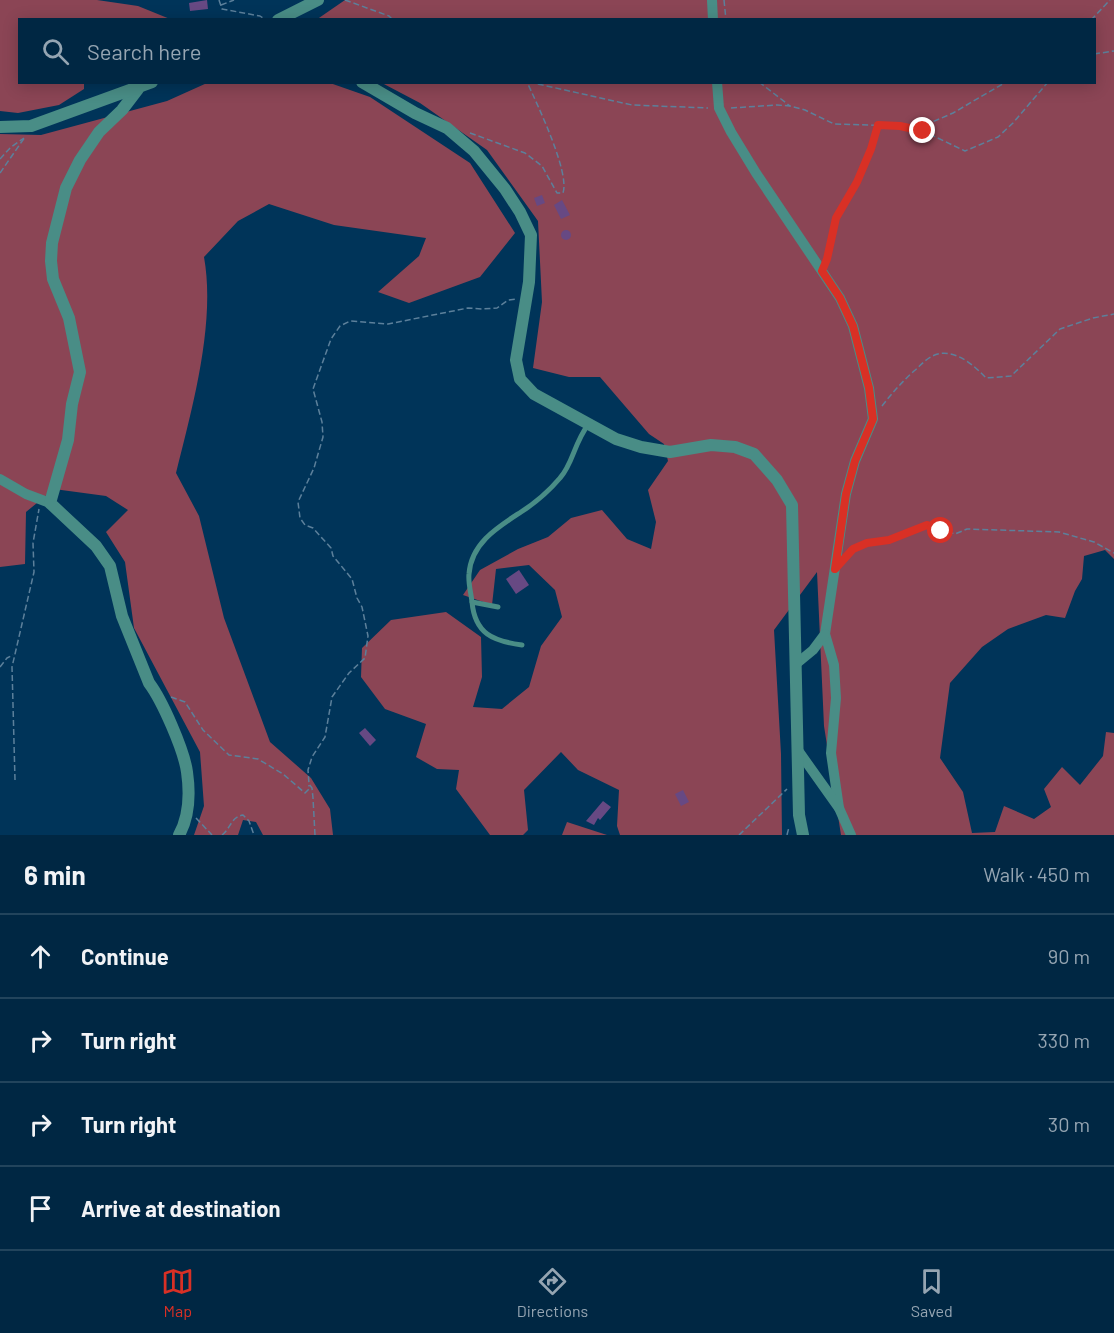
<!DOCTYPE html>
<html lang="en">
<head>
<meta charset="utf-8">
<style>
  :root { --surface:#002743; --page:#0e334e; --text:#f1f3f6; --muted:#95a5b2; --line:#22445c; --accent:#d93025 }
  body { margin:0; font-family:Barlow,sans-serif; background:var(--page); color:var(--text) }
  .stop { position:absolute; width:18px; height:18px; margin:-14px; border:4px solid #d93025; border-radius:50%; background:#fff }
  .stop.end { background:#d93025; border-color:#fff; box-shadow:0 2px 6px #0008 }
  .list { margin:0; padding:0; list-style:none }
  h2 { display:flex; justify-content:space-between; align-items:center; height:78px; margin:0; padding:0 24px; font-size:26px }
  h2 small { font-size:20px; font-weight:400; color:var(--muted) }
  .list li { display:grid; grid-template-columns:39px 1fr auto; gap:18px; align-items:center; box-sizing:border-box; height:84px; padding:0 24px; border-top:2px solid var(--line) }
  .list b { display:block; font-size:22px; white-space:nowrap }
  .list em { font-size:20px; font-style:normal; color:var(--muted) }
  .icon { flex:none; width:33px; height:33px; fill:none; stroke:currentColor; stroke-width:2; stroke-linecap:round; stroke-linejoin:round }
  .map { position:relative; flex:none; width:1114px; height:835px; overflow:hidden }
  .search { position:absolute; background:var(--surface); box-shadow:0 3px 15px #0003; left:18px; right:18px; top:18px; height:66px; display:flex; align-items:center; gap:15px; box-sizing:border-box; padding:0 21px; border-radius:0px; color:var(--muted); font-size:22px }
  .sheet { height:414px; background:var(--surface) }
  nav { display:flex; justify-content:space-around; align-items:center; box-sizing:border-box; height:84px; border-top:2px solid var(--line); background:var(--surface); font-size:16px; color:var(--muted) }
  nav a { display:grid; justify-items:center; gap:3px }
  nav .on { color:var(--accent) }
  .map>svg:first-child { display:block }
</style>
</head>
<body>
<div class="map">
<svg width="1114" height="835" viewBox="0 0 1114 835">
  <rect width="100%" height="100%" fill="#003459"/>
  <g fill="#8b4555">
    <path d="M0 0H97L138 6 170 19 20 20V82L84 83V89L59 105 18 113 0 111Z"/>
    <path d="M345 0H1114V559L1105 550 1084 556 1082 579 1075 591 1065 618 1046 615 1008 629 982 647 950 683 940 758 963 792 972 833 995 832 1004 806 1034 819 1051 807 1044 789 1062 767 1080 785 1103 756 1106 732 1114 733V835H841L824 726 817 572 774 630 781 754 782 835H620L617 826 619 790 578 770 561 752 524 790 528 830 523 835H490L456 789 459 770 437 769 416 757 426 724 385 709 361 677 362 648 391 620 446 612 481 637 482 677 473 707 502 709 529 687 541 646 562 617 555 590 529 565 496 569 492 605 463 595 480 570 518 549 548 537 571 518 602 510 627 539 651 549 656 522 648 490 668 461 664 444 649 434 600 377H569L533 368 542 302 538 221 487 150 420 103 382 83 1094 82V20H316Z"/>
    <path d="M207 83H330L370 97 470 163 515 233 480 277 409 303 378 292 419 256 426 238 334 225 269 204 238 221 204 257C216 323 192 409 176 473L199 516 224 618 270 742 311 778 330 809 333 835H263L256 822 243 820 238 835H194L204 806 200 752 134 628 125 562 106 532 128 510 106 496 54 489 26 512 25 564 0 567V134L41 135 167 101Z"/>
    <path d="M567 822 607 835H562Z"/>
  </g>
  <g fill="#674983">
    <path d="M207 0 208 9 190 11 189 3Z"/>
    <path d="M542 195 545 203 537 206 534 198Z"/>
    <path d="M562 200 570 215 561 219 554 205Z"/>
    <circle cx="566" cy="235" r="5"/>
    <path d="M519 570 529 585 516 594 506 579Z"/>
    <path d="M365 728 376 740 370 746 359 733Z"/>
    <path d="M683 790 689 802 681 806 675 794Z"/>
    <path d="M603 801 611 807 600 820 598 818 594 825 586 821Z"/>
  </g>
  <g fill="none" stroke-linecap="round" stroke-linejoin="round">
    <g stroke="#5c809b" stroke-width="1.5" stroke-dasharray="6 3" stroke-linecap="butt">
      <path d="M219 0 222 9 260 16 266 20"/>
      <path d="M345 0 389 16 393 20"/>
      <path d="M724 0 726 20"/>
      <path d="M221 5 234 0"/>
      <path d="M1091 20 1110 0"/>
      <path d="M1094 54 1114 51"/>
      <path d="M529 82 632 105 708 108"/>
      <path d="M759 82 790 106"/>
      <path d="M731 108 777 105 790 106 805 110 834 124 900 126 930 123 953 113 1006 82"/>
      <path d="M904 126 923 131 965 151 998 137 1013 123 1048 82"/>
      <path d="M470 133 525 153 542 166 557 193H563C570 172 537 104 527 82"/>
      <path d="M0 159 11 147 24 138"/>
      <path d="M0 173 25 137"/>
      <path d="M827 259 836 218 857 182 871 149 878 125"/>
      <path d="M882 406C892 393 902 382 914 371 919 367 923 362 929 358 950 344 973 364 986 378L1011 376 1060 329 1093 318 1114 314"/>
      <path d="M847 555C860 541 875 545 891 539 903 535 915 529 927 525L955 534 967 529 1059 532 1094 542 1114 553"/>
      <path d="M0 667 7 658 13 655"/>
      <path d="M171 697 185 702 203 730 229 755 258 759 283 774 305 793 309 789V785"/>
      <path d="M15 780 12 667 34 572 33 543 39 509"/>
      <path d="M196 818 212 835"/>
      <path d="M222 835C231 828 231 817 243 815L249 821 254 835"/>
      <path d="M315 835 313 798 312 788 309 784 308 770 312 757 325 737 332 697 349 673 365 658 368 636 362 607 357 598 352 579 333 556 331 548 313 528 305 525 300 518 298 502 314 468 323 437 322 422 313 389 331 339 340 326 350 321 388 324 468 308 482 309 497 308 508 300 516 299"/>
      <path d="M739 835 787 789"/>
      <path d="M787 835 789 827"/>
    </g>
    <g stroke="#498d86" stroke-width="5">
      <path d="M472 602C475 634 493 641 522 645"/>
      <path d="M498 607 472 602C471 593 468 583 469 574 471 543 498 527 521 512 535 503 549 491 560 478 573 464 574 443 588 425"/>
    </g>
    <g stroke="#498d86" stroke-width="10">
      <path d="M712 0 713 20"/>
      <path d="M717 82 719 108 731 132 756 173 840 298 853 326 869 388 873 419 855 461 846 494 825 634 834 665 836 698 831 753 839 808"/>
      <path d="M0 479 26 494 50 503"/>
      <path d="M796 664 813 650 825 634"/>
      <path d="M797 749 839 808 851 835"/>
    </g>
    <g stroke="#498d86" stroke-width="12">
      <path d="M278 20 318 0"/>
      <path d="M362 82 415 113 447 128 474 151 505 189 520 212 531 235 529 282 516 360 520 379 534 394 616 439 641 447 670 452 711 445 735 447 754 454 777 480 792 505 799 815 803 835"/>
      <path d="M138 89 122 110 99 132 80 160 66 188 52 243 51 261 53 279 69 318 80 372 72 404 68 440 50 503 96 546 110 566 122 616 149 683C162 700 184 750 187 772 190 793 189 817 179 835"/>
      <path d="M0 127 31 126 152 82"/>
    </g>
  </g>
  <g fill="none" stroke-linecap="round" stroke-linejoin="round">
    <path stroke="#d93025" stroke-width="8" d="M923 131 900 126 878 125 871 149 857 182 836 218 827 259 822 271 840 298 853 326 869 388 873 419 855 461 846 494 835 569 853 549 867 543 889 540 927 525 941 531"/>
  </g>
</svg>
<div class="stop" style="left:941px;top:531px"></div>
<div class="stop end" style="left:923px;top:131px"></div>
<div class="search"><svg class="icon" aria-label="search" viewBox="0 0 24 24"><circle cx="10" cy="10" r="6"/><path d="M15 15l6 6"/></svg>Search here</div>
</div>
<section class="sheet">
<h2>6 min<small>Walk · 450 m</small></h2>
<ul class="list">
<li><svg class="icon" aria-label="ahead" viewBox="0 0 24 24"><path d="M12 20V5M6 11l6-6 6 6"/></svg><div><b>Continue</b></div><em>90 m</em></li>
<li><svg class="icon" aria-label="right" viewBox="0 0 24 24"><path d="M7 20v-9h11M14 6l5 5-5 5"/></svg><div><b>Turn right</b></div><em>330 m</em></li>
<li><svg class="icon" aria-label="right" viewBox="0 0 24 24"><path d="M7 20v-9h11M14 6l5 5-5 5"/></svg><div><b>Turn right</b></div><em>30 m</em></li>
<li><svg class="icon" aria-label="arrive" viewBox="0 0 24 24"><path d="M6 21V4h12l-3 4 3 4H6"/></svg><div><b>Arrive at destination</b></div></li>
</ul>
</section>
<nav>
<a class="on"><svg class="icon" aria-label="map" viewBox="0 0 24 24"><path d="M3 6l6-2 6 2 6-2v14l-6 2-6-2-6 2zM9 4v14M15 6v14"/></svg>Map</a>
<a><svg class="icon" aria-label="directions" viewBox="0 0 24 24"><path d="M12 3l9 9-9 9-9-9zM9 14v-3h6M13 9l2 2-2 2"/></svg>Directions</a>
<a><svg class="icon" aria-label="saved" viewBox="0 0 24 24"><path d="M7 4h10v16l-5-4-5 4z"/></svg>Saved</a>
</nav>
</body>
</html>
